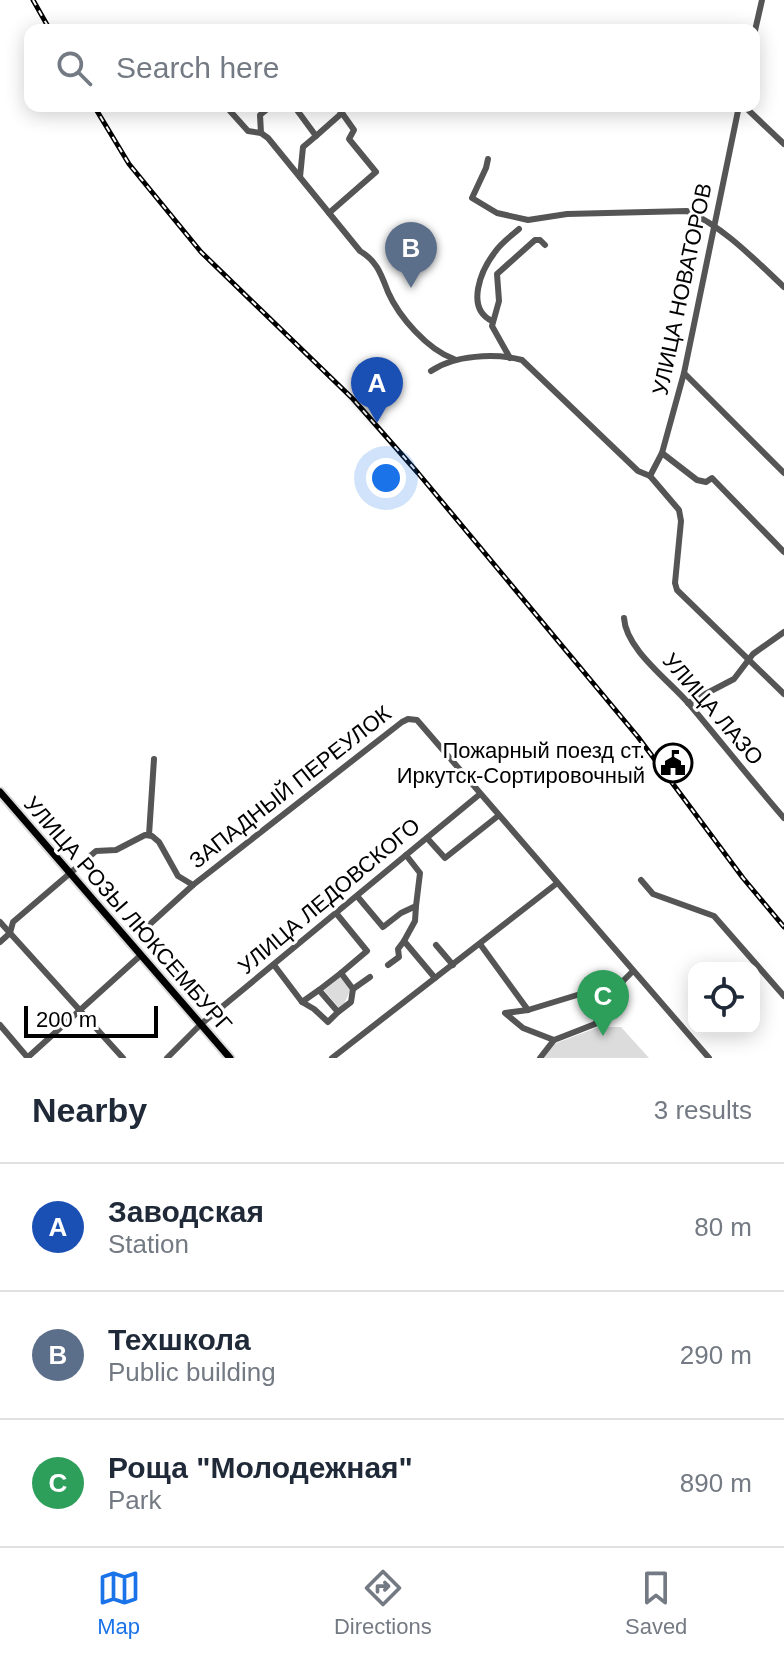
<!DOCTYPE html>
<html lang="en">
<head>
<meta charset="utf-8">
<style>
  :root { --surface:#fff; --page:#f6f6f7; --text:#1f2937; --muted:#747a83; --line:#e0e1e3; --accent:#1a73e8 }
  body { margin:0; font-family:Helvetica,sans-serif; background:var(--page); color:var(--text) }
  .controls { position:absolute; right:24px; bottom:24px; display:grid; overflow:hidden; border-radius:16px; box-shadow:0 4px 20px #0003 }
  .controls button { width:72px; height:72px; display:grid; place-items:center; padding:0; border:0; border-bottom:2px solid var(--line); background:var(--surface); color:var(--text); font:40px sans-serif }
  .scale { position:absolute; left:24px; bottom:20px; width:134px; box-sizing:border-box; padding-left:8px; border:4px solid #000; border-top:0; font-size:22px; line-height:28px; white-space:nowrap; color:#000; -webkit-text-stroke:6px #fff; paint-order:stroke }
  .you { position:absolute; left:386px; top:478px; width:28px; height:28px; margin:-20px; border:6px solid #fff; border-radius:50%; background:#1a73e8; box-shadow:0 0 0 12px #1a73e833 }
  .badge { display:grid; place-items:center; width:52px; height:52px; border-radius:50%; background:var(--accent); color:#fff; font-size:26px; font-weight:700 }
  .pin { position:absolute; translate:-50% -66px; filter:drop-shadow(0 2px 4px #0008) }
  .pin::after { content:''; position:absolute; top:42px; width:28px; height:24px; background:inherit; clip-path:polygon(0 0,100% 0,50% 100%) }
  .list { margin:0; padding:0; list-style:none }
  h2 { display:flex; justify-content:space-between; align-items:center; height:104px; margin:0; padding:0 32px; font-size:34px }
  h2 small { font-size:26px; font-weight:400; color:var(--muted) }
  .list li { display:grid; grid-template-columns:52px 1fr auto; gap:24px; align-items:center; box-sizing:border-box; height:128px; padding:0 32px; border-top:2px solid var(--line) }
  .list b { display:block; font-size:30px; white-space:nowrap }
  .list p { margin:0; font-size:26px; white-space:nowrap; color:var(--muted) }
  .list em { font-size:26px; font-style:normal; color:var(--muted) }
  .icon { flex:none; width:44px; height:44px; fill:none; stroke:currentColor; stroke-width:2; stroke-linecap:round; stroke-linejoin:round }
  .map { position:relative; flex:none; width:784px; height:1058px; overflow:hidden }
  .search { position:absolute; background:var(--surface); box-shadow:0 4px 20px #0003; left:24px; right:24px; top:24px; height:88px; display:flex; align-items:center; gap:20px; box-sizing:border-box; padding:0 28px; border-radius:16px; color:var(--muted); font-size:30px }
  .sheet { height:488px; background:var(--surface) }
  nav { display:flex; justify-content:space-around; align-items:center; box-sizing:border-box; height:112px; border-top:2px solid var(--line); background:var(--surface); font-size:22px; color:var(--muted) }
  nav a { display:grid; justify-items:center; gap:4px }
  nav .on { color:var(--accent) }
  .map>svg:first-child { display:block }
</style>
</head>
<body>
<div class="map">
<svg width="784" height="1058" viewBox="0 0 784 1058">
  <rect width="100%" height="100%" fill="#fff"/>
  <g fill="#dcdcdc">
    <path d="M341 977 351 989 344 1004 339 1008 324 990Z"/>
    <path d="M599 1027H621L649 1058H544L554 1044Z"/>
  </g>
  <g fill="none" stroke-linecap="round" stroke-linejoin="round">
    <g stroke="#dbdbdb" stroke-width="11">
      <path id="major" d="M0 792 230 1058"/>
    </g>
    <g stroke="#555" stroke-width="6">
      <path d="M754 35 762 0"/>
      <path d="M232 106 230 111 248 131 261 133"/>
      <path d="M271 106 260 115 261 133 268 138 360 251C377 261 381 274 388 292 399 317 428 350 454 359"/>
      <path d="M294 106 316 136 342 113 336 106"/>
      <path d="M744 106 784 144"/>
      <path d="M488 159 486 168 472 198 497 213 528 220 567 214 687 211C724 227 755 260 784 287"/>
      <path d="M300 177 303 147 316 136"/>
      <path d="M329 213 376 172 349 139 354 130 342 113"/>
      <path d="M492 321C465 308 481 270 495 252 501 243 511 236 519 229"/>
      <path d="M510 358 492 326 499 301 497 274 535 240H540L545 245"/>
      <path d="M431 371C454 355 495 353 522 360L638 471 650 476 679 510 681 521 675 583 677 590 784 694"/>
      <path d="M684 373 784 473"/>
      <path d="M662 453 697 480 706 482 712 478 784 552"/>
      <path d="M650 476 662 453 684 373 739 106"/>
      <path d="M624 618C626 650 670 681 690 705 721 742 752 781 784 818"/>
      <path d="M688 703 734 679 753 654 784 632"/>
      <path d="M149 835 154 759"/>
      <path d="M427 838 445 858 498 816"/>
      <path d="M406 855 420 873 416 906"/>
      <path d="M641 880 653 894 714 916 784 996"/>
      <path d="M357 896 383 927 401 913 416 906 415 921 404 941"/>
      <path d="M336 913 367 951 341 973 353 989 370 977"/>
      <path d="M0 922 123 1058"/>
      <path d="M149 925 193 885 402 722 408 719 417 720 709 1058"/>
      <path d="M0 942 10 933 13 922 96 851 116 850 145 835 152 836 159 842 178 876 193 885"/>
      <path d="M480 944 528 1010"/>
      <path d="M436 945 453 965"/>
      <path d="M274 965 302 1002"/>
      <path d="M388 965 399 957 398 949 404 941 435 978"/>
      <path d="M341 973 319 990 338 1012 351 1002 353 989"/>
      <path d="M319 990 302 1002 314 1009 328 1022 338 1012"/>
      <path d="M0 1025 28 1058"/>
      <path d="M554 1040 595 1024 623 981 633 971"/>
      <path d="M27 1058 141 955"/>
      <path d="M167 1058 200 1025 480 794"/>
      <path d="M332 1058 556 884"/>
      <path d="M540 1058 554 1040 523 1028 505 1013 528 1010 623 981"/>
    </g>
    <use href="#major" stroke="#000" stroke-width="7"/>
    <g stroke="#000" stroke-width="5">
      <g id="rail">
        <path d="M33 0 50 30"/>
        <path d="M94 106 129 164 201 252 353 399 418 473 638 737 743 878 784 927"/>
      </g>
    </g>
    <use href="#rail" stroke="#fff" stroke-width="2" stroke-dasharray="6" stroke-linecap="butt"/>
  </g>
  <defs>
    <g id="civic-ring" transform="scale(2)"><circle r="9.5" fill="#fff" stroke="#000" stroke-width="1.5"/><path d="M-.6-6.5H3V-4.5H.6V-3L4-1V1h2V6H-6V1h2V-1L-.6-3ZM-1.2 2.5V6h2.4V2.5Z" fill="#000"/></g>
  </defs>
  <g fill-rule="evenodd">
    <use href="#civic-ring" x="673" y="763"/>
  </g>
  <g text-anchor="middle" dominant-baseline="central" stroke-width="6" stroke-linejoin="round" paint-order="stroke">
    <g font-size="22" fill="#000" stroke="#fff">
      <text transform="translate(682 289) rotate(-78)">УЛИЦА НОВАТОРОВ</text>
      <text transform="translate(713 709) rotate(49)">УЛИЦА ЛАЗО</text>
      <text transform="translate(290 787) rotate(-38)">ЗАПАДНЫЙ ПЕРЕУЛОК</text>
      <text transform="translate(329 896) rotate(-40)">УЛИЦА ЛЕДОВСКОГО</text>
      <text transform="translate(128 914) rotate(49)">УЛИЦА РОЗЫ ЛЮКСЕМБУРГ</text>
    </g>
    <g font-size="22" fill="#000" stroke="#fff" text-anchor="end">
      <text x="645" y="750">Пожарный поезд ст.<tspan x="645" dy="25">Иркутск-Сортировочный</tspan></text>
    </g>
  </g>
</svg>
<div class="controls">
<button><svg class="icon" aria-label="locate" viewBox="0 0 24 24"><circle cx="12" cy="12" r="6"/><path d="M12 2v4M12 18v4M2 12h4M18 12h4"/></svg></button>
</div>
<div class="scale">200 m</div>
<div class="you"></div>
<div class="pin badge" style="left:377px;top:423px;background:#1a4fb4">A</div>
<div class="pin badge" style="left:411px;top:288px;background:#5c6f8a">B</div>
<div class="pin badge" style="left:603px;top:1036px;background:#2e9e5b">C</div>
<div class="search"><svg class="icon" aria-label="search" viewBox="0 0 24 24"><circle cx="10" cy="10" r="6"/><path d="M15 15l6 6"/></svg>Search here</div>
</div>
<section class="sheet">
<h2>Nearby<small>3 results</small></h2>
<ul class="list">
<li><span class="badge" style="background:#1a4fb4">A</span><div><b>Заводская</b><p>Station</p></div><em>80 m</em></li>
<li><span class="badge" style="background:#5c6f8a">B</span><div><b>Техшкола</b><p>Public building</p></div><em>290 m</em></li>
<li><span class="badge" style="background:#2e9e5b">C</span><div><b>Роща &quot;Молодежная&quot;</b><p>Park</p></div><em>890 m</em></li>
</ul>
</section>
<nav>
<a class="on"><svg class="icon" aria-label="map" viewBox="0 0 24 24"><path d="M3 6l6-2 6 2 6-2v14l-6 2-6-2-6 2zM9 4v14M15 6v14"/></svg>Map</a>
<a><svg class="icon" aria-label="directions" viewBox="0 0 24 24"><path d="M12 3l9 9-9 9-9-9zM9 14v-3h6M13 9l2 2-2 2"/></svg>Directions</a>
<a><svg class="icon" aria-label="saved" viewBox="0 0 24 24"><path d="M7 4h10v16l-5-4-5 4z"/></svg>Saved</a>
</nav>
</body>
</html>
